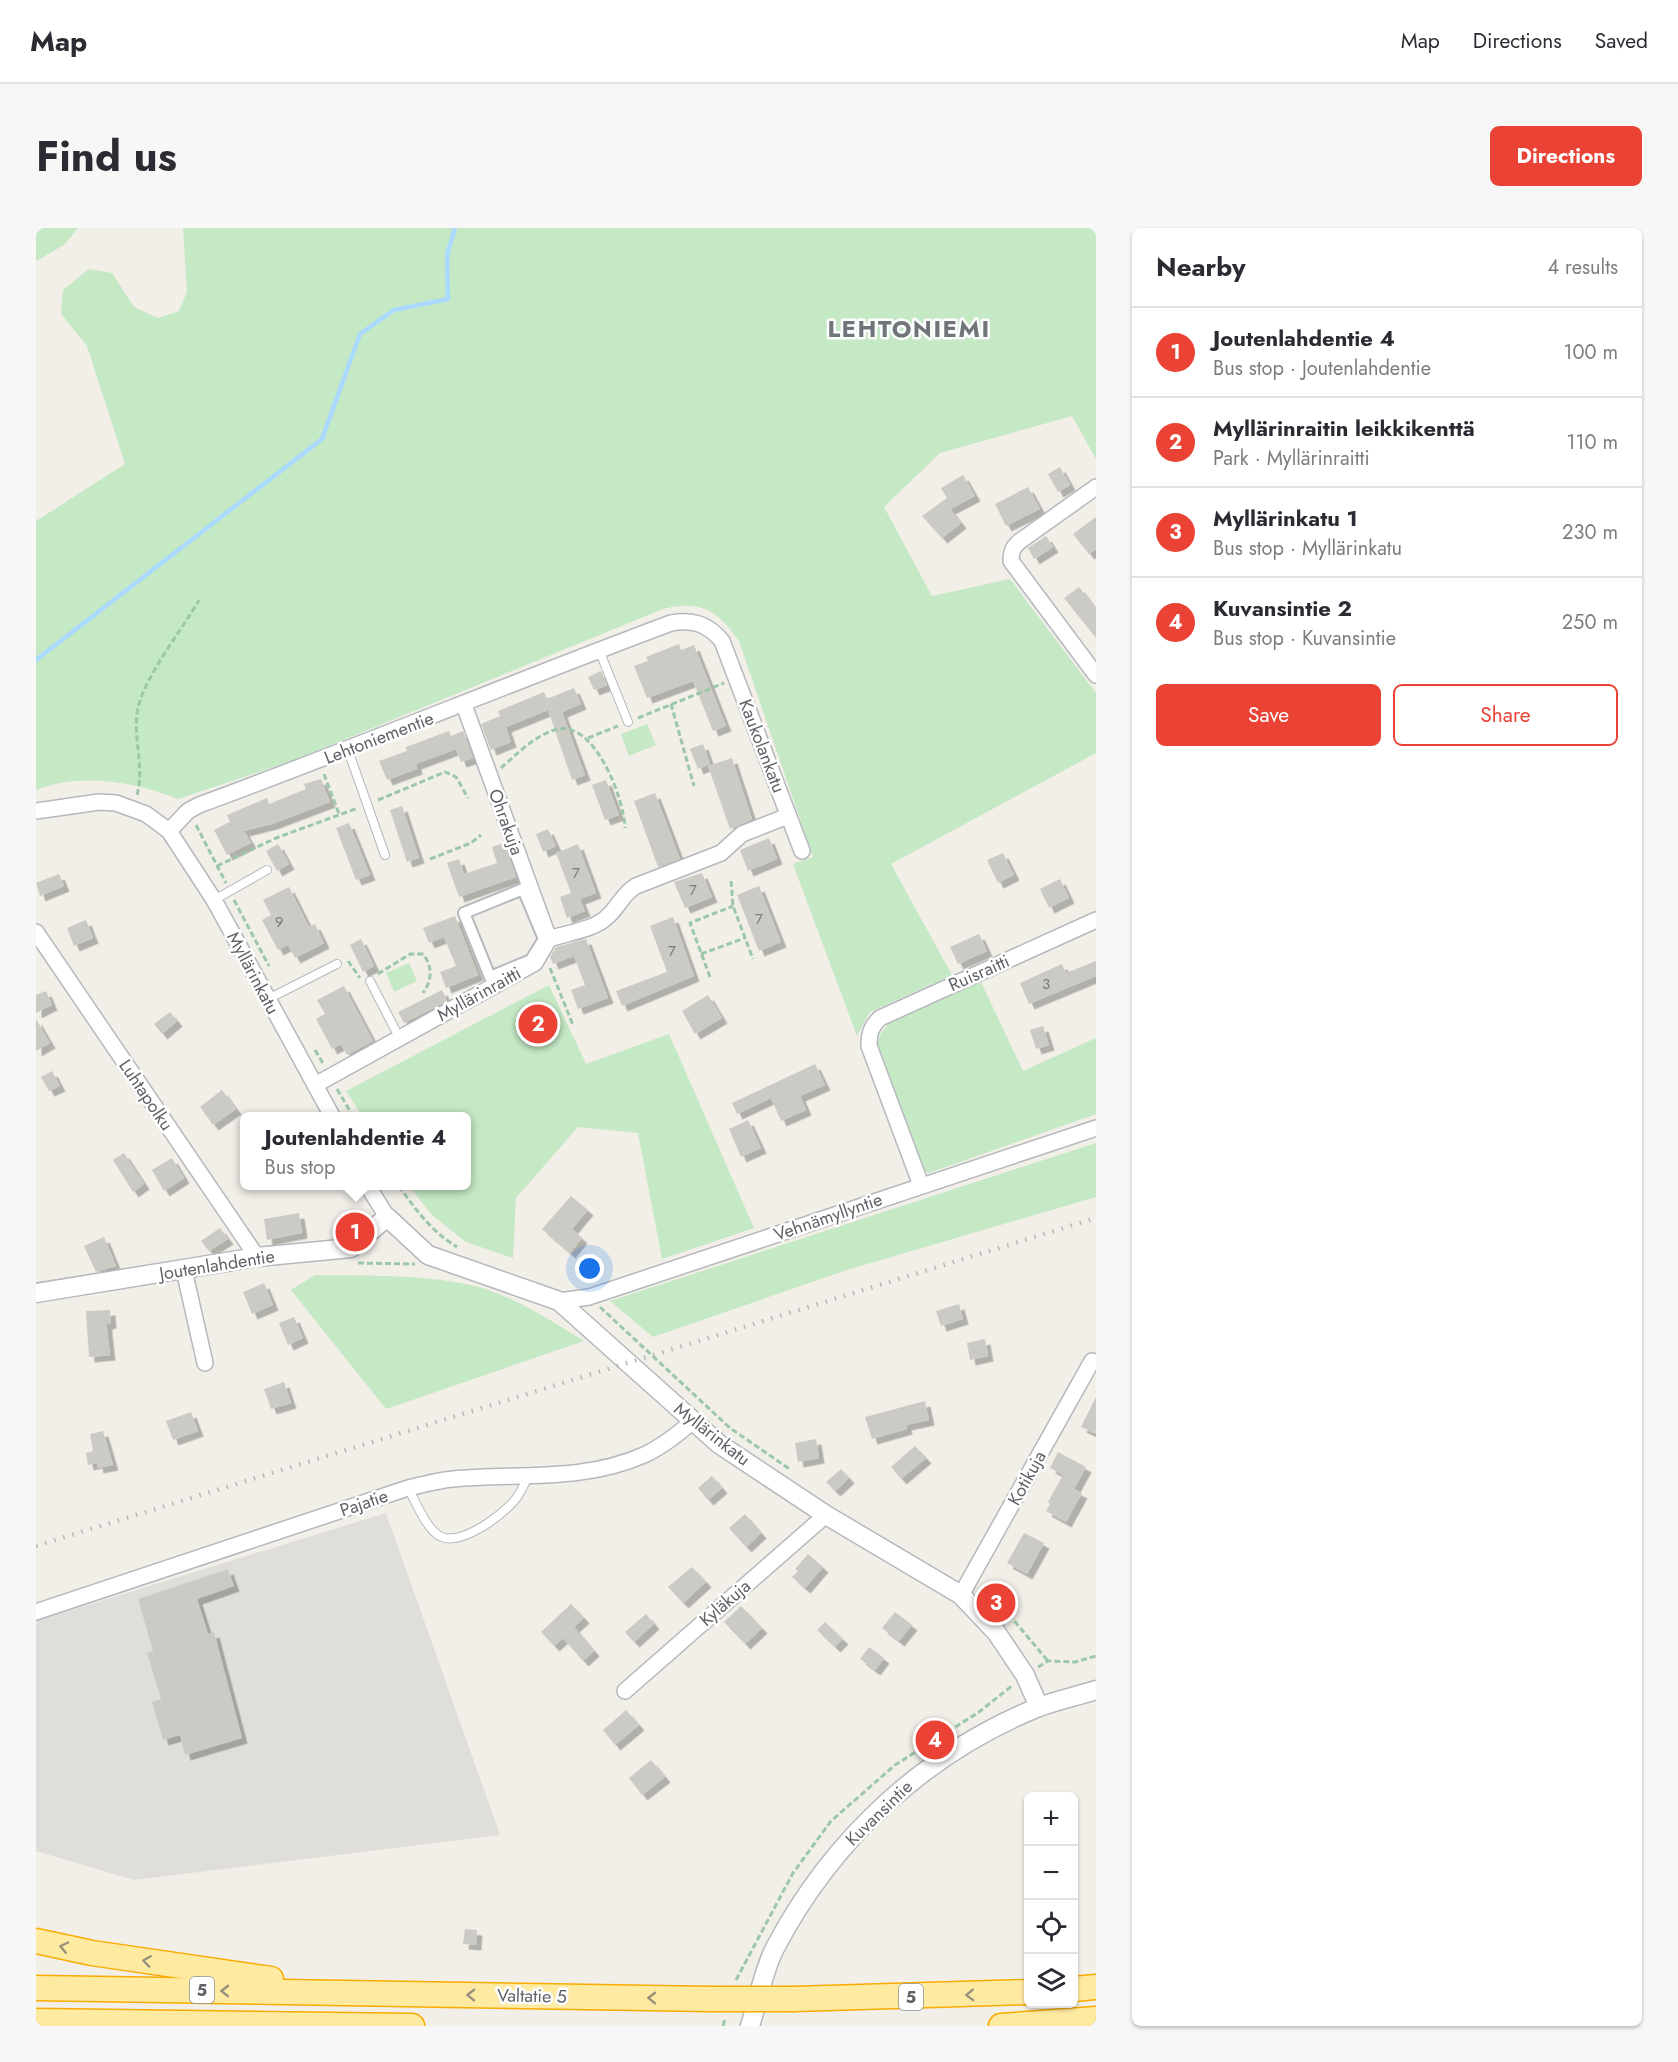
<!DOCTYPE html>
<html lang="en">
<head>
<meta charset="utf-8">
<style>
  :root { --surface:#fff; --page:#f7f7f7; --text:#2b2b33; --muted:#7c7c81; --line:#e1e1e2; --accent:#ea4335 }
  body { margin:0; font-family:Jost,sans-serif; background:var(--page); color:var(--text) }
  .controls { position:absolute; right:18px; bottom:18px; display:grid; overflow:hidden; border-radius:9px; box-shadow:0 2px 4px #0004 }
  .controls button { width:54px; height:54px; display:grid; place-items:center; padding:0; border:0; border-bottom:2px solid var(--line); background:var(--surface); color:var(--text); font:30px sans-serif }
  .you { position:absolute; left:554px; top:1041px; width:21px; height:21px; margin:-15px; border:4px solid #fff; border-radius:50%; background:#1a73e8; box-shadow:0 0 0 9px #1a73e833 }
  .badge { display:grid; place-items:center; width:39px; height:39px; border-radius:50%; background:var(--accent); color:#fff; font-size:20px; font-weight:700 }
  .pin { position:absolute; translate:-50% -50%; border:3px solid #fff; box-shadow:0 2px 6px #0006 }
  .popup { position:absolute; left:204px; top:884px; width:231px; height:78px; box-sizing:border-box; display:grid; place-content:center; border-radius:9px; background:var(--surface); filter:drop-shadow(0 2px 4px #0005); font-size:20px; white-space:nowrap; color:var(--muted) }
  .popup b { font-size:22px; color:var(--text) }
  .popup::after { content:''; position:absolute; left:50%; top:100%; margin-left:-12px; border:12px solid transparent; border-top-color:var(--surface) }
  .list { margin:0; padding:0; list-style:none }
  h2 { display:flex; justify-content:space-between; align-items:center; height:78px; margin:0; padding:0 24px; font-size:26px }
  h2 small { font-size:20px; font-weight:400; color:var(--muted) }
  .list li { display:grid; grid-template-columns:39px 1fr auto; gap:18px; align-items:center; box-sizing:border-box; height:90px; padding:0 24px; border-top:2px solid var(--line) }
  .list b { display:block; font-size:22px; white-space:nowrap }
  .list p { margin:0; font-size:20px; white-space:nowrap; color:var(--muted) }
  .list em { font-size:20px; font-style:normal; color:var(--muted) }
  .actions { display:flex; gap:12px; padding:18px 24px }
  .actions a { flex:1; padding:14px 0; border:2px solid var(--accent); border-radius:9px; text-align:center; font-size:21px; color:var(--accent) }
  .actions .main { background:var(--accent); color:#fff }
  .icon { flex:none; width:33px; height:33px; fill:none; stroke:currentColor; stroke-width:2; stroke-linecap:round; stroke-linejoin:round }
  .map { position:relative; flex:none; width:1060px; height:1798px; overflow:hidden; border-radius:9px }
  header { display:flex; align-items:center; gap:36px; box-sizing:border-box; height:84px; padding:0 30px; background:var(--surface); border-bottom:2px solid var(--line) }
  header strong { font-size:28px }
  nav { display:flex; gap:33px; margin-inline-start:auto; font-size:21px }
  .intro { display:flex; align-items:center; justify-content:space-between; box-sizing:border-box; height:144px; padding:0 36px }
  h1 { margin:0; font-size:42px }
  .button { padding:15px 27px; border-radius:9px; background:var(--accent); color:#fff; font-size:21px; font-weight:700 }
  main { display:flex; gap:36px; padding:0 36px }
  aside { flex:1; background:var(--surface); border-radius:9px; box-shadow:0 2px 4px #0004 }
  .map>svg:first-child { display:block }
</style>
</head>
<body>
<header>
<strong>Map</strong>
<nav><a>Map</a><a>Directions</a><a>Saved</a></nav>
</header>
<div class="intro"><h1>Find us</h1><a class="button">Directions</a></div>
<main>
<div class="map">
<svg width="1060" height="1798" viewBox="0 0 1060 1798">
  <defs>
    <filter id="shadow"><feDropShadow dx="5.5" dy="5.5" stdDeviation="0" flood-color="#0004"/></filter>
  </defs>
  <rect width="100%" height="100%" fill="#f1efe8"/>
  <path fill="#e0deda" d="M350 1285 464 1607 98 1652 0 1623V1393Z"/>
  <g fill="#c5e8c5">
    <path d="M0 0H42L28 17 0 33Z"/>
    <path d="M147 0H1060V231L1036 188 904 225 848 279 896 368 974 351 1060 465V525L855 636 916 747 834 784 821 808 757 636 777 629 703 413C681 382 665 372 627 381L261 531 142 571C101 554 43 544 0 562V293L89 236 51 118 25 86 27 62 53 41 76 45 98 79 122 90 143 83 151 64Z"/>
    <path d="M611 496 620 517 593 528 585 506Z"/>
    <path d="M373 735 381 753 358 764 350 745Z"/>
    <path d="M945 754 987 843 1060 810V886L893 945 885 940 841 815 845 805 853 795Z"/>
    <path d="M513 757 550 836 633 806 718 1000 626 1031 602 905 542 899 480 970 477 1030 430 1014 396 987 373 958H430V888H326L310 863Z"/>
    <path d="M1060 915V969L811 1042 617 1109 574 1073Z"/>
    <path d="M279 1047C330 1048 383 1046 434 1057 471 1064 516 1093 548 1113L350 1181 255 1062Z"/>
  </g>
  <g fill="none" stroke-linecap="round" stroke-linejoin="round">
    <path stroke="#aadaff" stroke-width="4.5" d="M0 432 286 211 324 106 358 82 412 71 411 27 419 0"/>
  </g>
  <g fill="#cccac5" filter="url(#shadow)">
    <path d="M1024 239 1034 257 1022 264 1012 246Z"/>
    <path d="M927 247 939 268 914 281 925 295 906 310 886 288 911 270 905 260Z"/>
    <path d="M992 259 1004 281 970 298 959 276Z"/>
    <path d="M1060 289V321L1053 326 1037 306Z"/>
    <path d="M1010 308 1017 319 998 331 992 320Z"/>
    <path d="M1043 359 1060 381V410L1028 370Z"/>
    <path d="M643 416 645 422 658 417 690 498 677 503 657 453 611 470 598 438 612 433 610 429Z"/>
    <path d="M565 443 571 457 558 462 552 449Z"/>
    <path d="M538 460 545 476 526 484 549 547 536 552 512 482 470 499 475 514 455 522 445 496 464 488 462 483 508 464 511 471Z"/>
    <path d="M413 503 415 508 427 503 437 530 425 534 420 521 380 536 381 541 351 552 343 533 371 523 370 519Z"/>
    <path d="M667 516 674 536 662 541 654 521Z"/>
    <path d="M696 530 716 591 694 601 672 538Z"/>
    <path d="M285 551 294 574 236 596 208 603 215 615 191 627 178 602 194 594 191 587 231 570 233 576 270 561 268 556Z"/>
    <path d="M570 552 583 587 569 592 556 557Z"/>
    <path d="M619 565 644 631 622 639 598 573Z"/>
    <path d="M366 578 383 630 371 634 354 582Z"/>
    <path d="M313 595 334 647 320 652 300 600Z"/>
    <path d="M512 601 520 618 507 624 500 606Z"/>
    <path d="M733 610 741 631 712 643 704 622Z"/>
    <path d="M468 615 480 649 423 669 411 635 423 631 428 646 461 635 456 619Z"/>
    <path d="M242 616 253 636 241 643 230 623Z"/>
    <path d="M542 616 560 665 544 671 549 683 531 690 524 669 535 665 520 625Z"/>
    <path d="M967 625 978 647 962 655 951 632Z"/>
    <path d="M666 645 676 669 649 680 638 654Z"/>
    <path d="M23 646 28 658 4 668 0 655Z"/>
    <path d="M1024 651 1033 670 1013 680 1004 661Z"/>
    <path d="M723 658 745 714 723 723 701 667Z"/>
    <path d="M253 659 273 699 279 696 288 715 259 730 252 717 242 722 226 692 235 687 227 672Z"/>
    <path d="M419 688 442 747 410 760 404 744 420 738 408 709 393 715 387 700Z"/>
    <path d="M637 689 658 748 586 778 580 763 631 744 614 698Z"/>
    <path d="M50 692 57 710 38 718 31 700Z"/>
    <path d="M943 706 951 723 922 736 914 719Z"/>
    <path d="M325 711 338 738 327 744 314 717Z"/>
    <path d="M550 711 572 770 542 781 535 762 549 757 538 728 517 736 514 729 520 719Z"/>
    <path d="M1060 733V748L993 776 984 755 1026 736 1030 745Z"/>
    <path d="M308 758 337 813 311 827 305 816 296 821 280 791 289 786 281 772Z"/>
    <path d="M406 762 411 773 368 795 362 784Z"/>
    <path d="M10 763 16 777 0 785V767Z"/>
    <path d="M672 767 686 790 659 806 646 783Z"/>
    <path d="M134 784 141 793 126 806 118 796Z"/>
    <path d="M0 791 14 815 0 823Z"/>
    <path d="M1007 798 1013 817 1000 821 994 802Z"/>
    <path d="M779 836 789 857 764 868 770 882 745 893 735 870 701 886 696 875Z"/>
    <path d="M16 843 24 858 13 863 5 849Z"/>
    <path d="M186 862 200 881 177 897 164 879Z"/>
    <path d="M712 892 725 920 705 929 693 901Z"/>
    <path d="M88 925 108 956 97 964 77 932Z"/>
    <path d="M136 930 148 950 128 963 116 942Z"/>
    <path d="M535 968 552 982 536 1001 546 1010 534 1025 506 1001Z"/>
    <path d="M263 985 266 1005 231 1012 228 991Z"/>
    <path d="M184 1000 192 1011 173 1023 165 1013Z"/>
    <path d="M68 1009 80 1038 60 1044 48 1018Z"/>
    <path d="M228 1055 237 1077 216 1086 207 1064Z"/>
    <path d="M923 1076 927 1091 905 1098 900 1083Z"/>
    <path d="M74 1082 75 1095 71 1096V1101L74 1127 53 1129 50 1083Z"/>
    <path d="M258 1089 267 1110 252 1117 243 1095Z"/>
    <path d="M949 1111 952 1128 934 1132 931 1115Z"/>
    <path d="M248 1154 255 1175 235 1181 228 1161Z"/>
    <path d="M1060 1169V1206L1045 1199Z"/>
    <path d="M889 1173 893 1192 870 1197 871 1201 836 1211 829 1189Z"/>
    <path d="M155 1184 162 1203 137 1212 130 1193Z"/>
    <path d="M67 1203 77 1237 62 1240 61 1235 52 1237 50 1225 57 1223 54 1206Z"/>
    <path d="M780 1211 783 1230 762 1234 759 1215Z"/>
    <path d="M879 1218 890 1230 865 1251 855 1239Z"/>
    <path d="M1022 1224 1050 1239 1038 1261 1046 1265 1030 1294 1010 1283 1014 1276 1012 1274 1027 1247 1014 1240Z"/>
    <path d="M805 1241 813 1250 799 1263 790 1254Z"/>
    <path d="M676 1248 686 1260 672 1272 662 1260Z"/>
    <path d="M709 1286 725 1305 710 1319 693 1300Z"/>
    <path d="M988 1305 1008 1315 991 1346 971 1335Z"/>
    <path d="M772 1326 787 1339 769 1360 756 1349 762 1343 759 1341Z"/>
    <path d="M656 1339 670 1354 647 1375 632 1359Z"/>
    <path d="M192 1341 198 1358 161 1371 172 1406 178 1404 206 1510 149 1527 144 1507 127 1512 116 1474 125 1471 111 1425 117 1423 102 1371Z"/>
    <path d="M535 1376 548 1390 538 1399 558 1423 547 1433 527 1410 518 1418 505 1404Z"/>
    <path d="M705 1378 726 1400 709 1416 688 1394Z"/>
    <path d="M859 1384 876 1397 863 1413 846 1400Z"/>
    <path d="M610 1386 618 1396 598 1414 589 1404Z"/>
    <path d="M789 1394 807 1411 799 1419 781 1402Z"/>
    <path d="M833 1419 848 1430 839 1442 824 1431Z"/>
    <path d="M590 1482 603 1497 579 1517 567 1502Z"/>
    <path d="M615 1532 629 1549 606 1567 593 1550Z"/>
    <path d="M429 1701 441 1702 440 1717 427 1716Z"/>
  </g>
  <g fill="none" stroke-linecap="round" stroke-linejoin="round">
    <g stroke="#b5b8bc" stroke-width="10">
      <g id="service">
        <path d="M563 422 592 494"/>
        <path d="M312 522 349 627"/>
        <path d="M178 672 231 642"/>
        <path d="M334 753 363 809"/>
        <path d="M230 772 301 736"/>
        <path d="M372 1260C380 1274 389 1298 402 1307 422 1321 465 1288 478 1273 484 1267 488 1256 492 1249"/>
      </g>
    </g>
    <g stroke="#b5b8bc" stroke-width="14">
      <path id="pedestrian" d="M487 661 508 711 495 732 454 749 428 685Z"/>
    </g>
    <g stroke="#b5b8bc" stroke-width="18">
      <g id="minor">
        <path d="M1060 259 987 311C978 317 975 322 975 333L1060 447"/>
        <path d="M428 477 513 711"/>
        <path d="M0 583 63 574 80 575 110 586 133 603 178 672 296 888"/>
        <path d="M133 603 152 583 163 577C321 519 477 454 635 395 657 391 672 396 686 413L766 623"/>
        <path d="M0 704 221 1029"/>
        <path d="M279 857 499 735 513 711C530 705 558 702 571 689 583 679 586 666 600 658L685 625 706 606 752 588"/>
        <path d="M885 957 833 818C833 805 835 799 844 790L1060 692"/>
        <path d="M332 958 351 989"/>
        <path d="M148 1042 169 1135"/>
        <path d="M523 1073 553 1069 1060 900"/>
        <path d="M925 1367 1056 1133"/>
        <path d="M0 1384 372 1260C387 1257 402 1252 417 1251 482 1245 547 1254 608 1227 626 1219 642 1206 657 1193"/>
        <path d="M589 1463 790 1287"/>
      </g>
    </g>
    <g stroke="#b5b8bc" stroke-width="21">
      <g id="tertiary">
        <path d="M0 1065 221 1029 315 1020 351 989 392 1027 523 1073 683 1216 790 1287 925 1367 960 1404 989 1447 1003 1479"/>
        <path d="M714 1798C722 1773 727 1743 739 1720 796 1611 889 1525 1003 1479 1022 1472 1041 1468 1060 1462"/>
      </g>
    </g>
    <g stroke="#f9ab00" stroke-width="27">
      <g id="trunk">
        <path d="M0 1713 56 1725 235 1751"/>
        <path d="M0 1760 674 1771"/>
        <path d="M1038 1761 1060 1759"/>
        <path d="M758 1771 993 1764"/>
        <path d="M0 1793 376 1798"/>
        <path d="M965 1798 1060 1791"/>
      </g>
    </g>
    <g stroke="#9cc7a9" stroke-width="3" stroke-dasharray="6 3" stroke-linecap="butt">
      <path d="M635 476 658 558"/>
      <path d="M602 490 688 455"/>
      <path d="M552 510 582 498"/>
      <path d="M465 540C481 526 500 506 522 501 559 494 588 570 589 600"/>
      <path d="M288 546 303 586"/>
      <path d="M101 567C109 538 96 509 102 480 109 448 146 402 163 372"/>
      <path d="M342 572 409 544 420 549 432 570"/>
      <path d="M160 597 190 655"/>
      <path d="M394 631 435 615 445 607"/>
      <path d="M181 638 240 610 322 580"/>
      <path d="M695 653 697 678 717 731"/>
      <path d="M198 672 233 738"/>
      <path d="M665 726 709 710"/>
      <path d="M312 733 324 750"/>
      <path d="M514 740 537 797"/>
      <path d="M342 746 374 726H387C397 739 396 752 387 765"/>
      <path d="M674 749 654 695 697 678"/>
      <path d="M279 822 288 837"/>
      <path d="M301 861 317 888"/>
      <path d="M363 958C379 981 396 1004 421 1019"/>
      <path d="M322 1035 379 1036"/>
      <path d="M564 1079 694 1200 755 1242"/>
      <path d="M946 1362 975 1389 1012 1433"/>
      <path d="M1002 1439 1012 1433 1039 1434 1060 1428"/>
      <path d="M700 1752 757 1645 795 1593 859 1537 943 1484 977 1457"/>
      <path d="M687 1798 689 1790"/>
    </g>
    <use href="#service" stroke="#fff" stroke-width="8"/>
    <use href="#pedestrian" stroke="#fff" stroke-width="10"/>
    <use href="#minor" stroke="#fff" stroke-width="15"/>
    <use href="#tertiary" stroke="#fff" stroke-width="18"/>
    <use href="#trunk" stroke="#feeaa1" stroke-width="24"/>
    <path stroke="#b6b7b8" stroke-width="4.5" stroke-dasharray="1.5 8" stroke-linecap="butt" d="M0 1318 1060 990"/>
    <g stroke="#f9ab00" stroke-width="27" stroke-linecap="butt">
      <path id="trunk-bridge" d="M674 1771H758"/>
    </g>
    <use href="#trunk-bridge" stroke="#feeaa1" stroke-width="24"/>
  </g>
  <defs><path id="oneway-chevron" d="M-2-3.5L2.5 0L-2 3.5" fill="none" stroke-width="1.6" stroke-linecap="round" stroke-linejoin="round" transform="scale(1.5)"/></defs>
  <g stroke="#97927c">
    <use href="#oneway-chevron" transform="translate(28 1719) rotate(-168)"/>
    <use href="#oneway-chevron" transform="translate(111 1733) rotate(-172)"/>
    <use href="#oneway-chevron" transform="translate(189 1763) rotate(-179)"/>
    <use href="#oneway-chevron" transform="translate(435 1767) rotate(-179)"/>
    <use href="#oneway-chevron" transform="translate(934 1767) rotate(178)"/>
    <use href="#oneway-chevron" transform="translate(616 1770) rotate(-179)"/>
  </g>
  <g text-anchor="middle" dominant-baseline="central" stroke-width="5" stroke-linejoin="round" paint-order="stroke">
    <g font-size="15" fill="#7a7d7f">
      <text x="540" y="645">7</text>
      <text x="657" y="662">7</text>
      <text x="723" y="691">7</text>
      <text x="243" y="694">9</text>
      <text x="636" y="723">7</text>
      <text x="1010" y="756">3</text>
    </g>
    <g fill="#fff" stroke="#8f9295" stroke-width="1.5">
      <rect x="154" y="1749" width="24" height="26" rx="4.5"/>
      <rect x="863" y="1756" width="24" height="26" rx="4.5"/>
    </g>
    <g font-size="16" font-weight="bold" fill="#5f6368">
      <text x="166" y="1762">5</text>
      <text x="875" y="1769">5</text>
    </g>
    <g font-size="18" fill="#5f6368" stroke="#fff">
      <text transform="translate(343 510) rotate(-21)">Lehtoniementie</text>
      <text transform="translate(726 518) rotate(69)">Kaukolankatu</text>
      <text transform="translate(470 594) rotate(70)">Ohrakuja</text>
      <text transform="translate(217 745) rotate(62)">Myllärinkatu</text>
      <text transform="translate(943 745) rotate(-24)">Ruisraitti</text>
      <text transform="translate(443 766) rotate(-29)">Myllärinraitti</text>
      <text transform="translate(110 867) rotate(56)">Luhtapolku</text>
      <text transform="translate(792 989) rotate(-19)">Vehnämyllyntie</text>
      <text transform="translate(181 1037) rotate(-9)">Joutenlahdentie</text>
      <text transform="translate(676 1206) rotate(38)">Myllärinkatu</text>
      <text transform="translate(991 1250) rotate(-61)">Kotikuja</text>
      <text transform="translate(328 1275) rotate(-19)">Pajatie</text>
      <text transform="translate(689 1375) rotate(-41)">Kyläkuja</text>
      <text transform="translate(843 1585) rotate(-44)">Kuvansintie</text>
      <text transform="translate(496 1768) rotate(1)">Valtatie 5</text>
    </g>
    <g font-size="24" font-weight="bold" letter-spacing="1.5" fill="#70757a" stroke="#fff">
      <text x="873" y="100">LEHTONIEMI</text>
    </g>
  </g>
</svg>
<div class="controls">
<button>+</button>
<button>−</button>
<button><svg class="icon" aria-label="locate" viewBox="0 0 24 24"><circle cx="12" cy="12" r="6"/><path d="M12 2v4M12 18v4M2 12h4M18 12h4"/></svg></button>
<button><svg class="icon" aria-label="layers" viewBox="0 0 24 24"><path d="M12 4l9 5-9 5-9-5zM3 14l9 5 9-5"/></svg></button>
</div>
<div class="you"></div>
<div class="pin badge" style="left:319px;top:1004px">1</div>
<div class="popup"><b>Joutenlahdentie 4</b>Bus stop</div>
<div class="pin badge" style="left:502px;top:796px">2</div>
<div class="pin badge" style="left:960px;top:1375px">3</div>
<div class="pin badge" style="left:899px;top:1512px">4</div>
</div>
<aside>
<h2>Nearby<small>4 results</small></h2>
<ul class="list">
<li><span class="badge">1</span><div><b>Joutenlahdentie 4</b><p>Bus stop · Joutenlahdentie</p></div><em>100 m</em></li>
<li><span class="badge">2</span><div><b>Myllärinraitin leikkikenttä</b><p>Park · Myllärinraitti</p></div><em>110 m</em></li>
<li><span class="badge">3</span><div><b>Myllärinkatu 1</b><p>Bus stop · Myllärinkatu</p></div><em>230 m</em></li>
<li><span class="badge">4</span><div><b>Kuvansintie 2</b><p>Bus stop · Kuvansintie</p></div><em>250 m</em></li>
</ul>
<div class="actions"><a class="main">Save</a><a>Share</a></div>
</aside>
</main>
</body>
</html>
